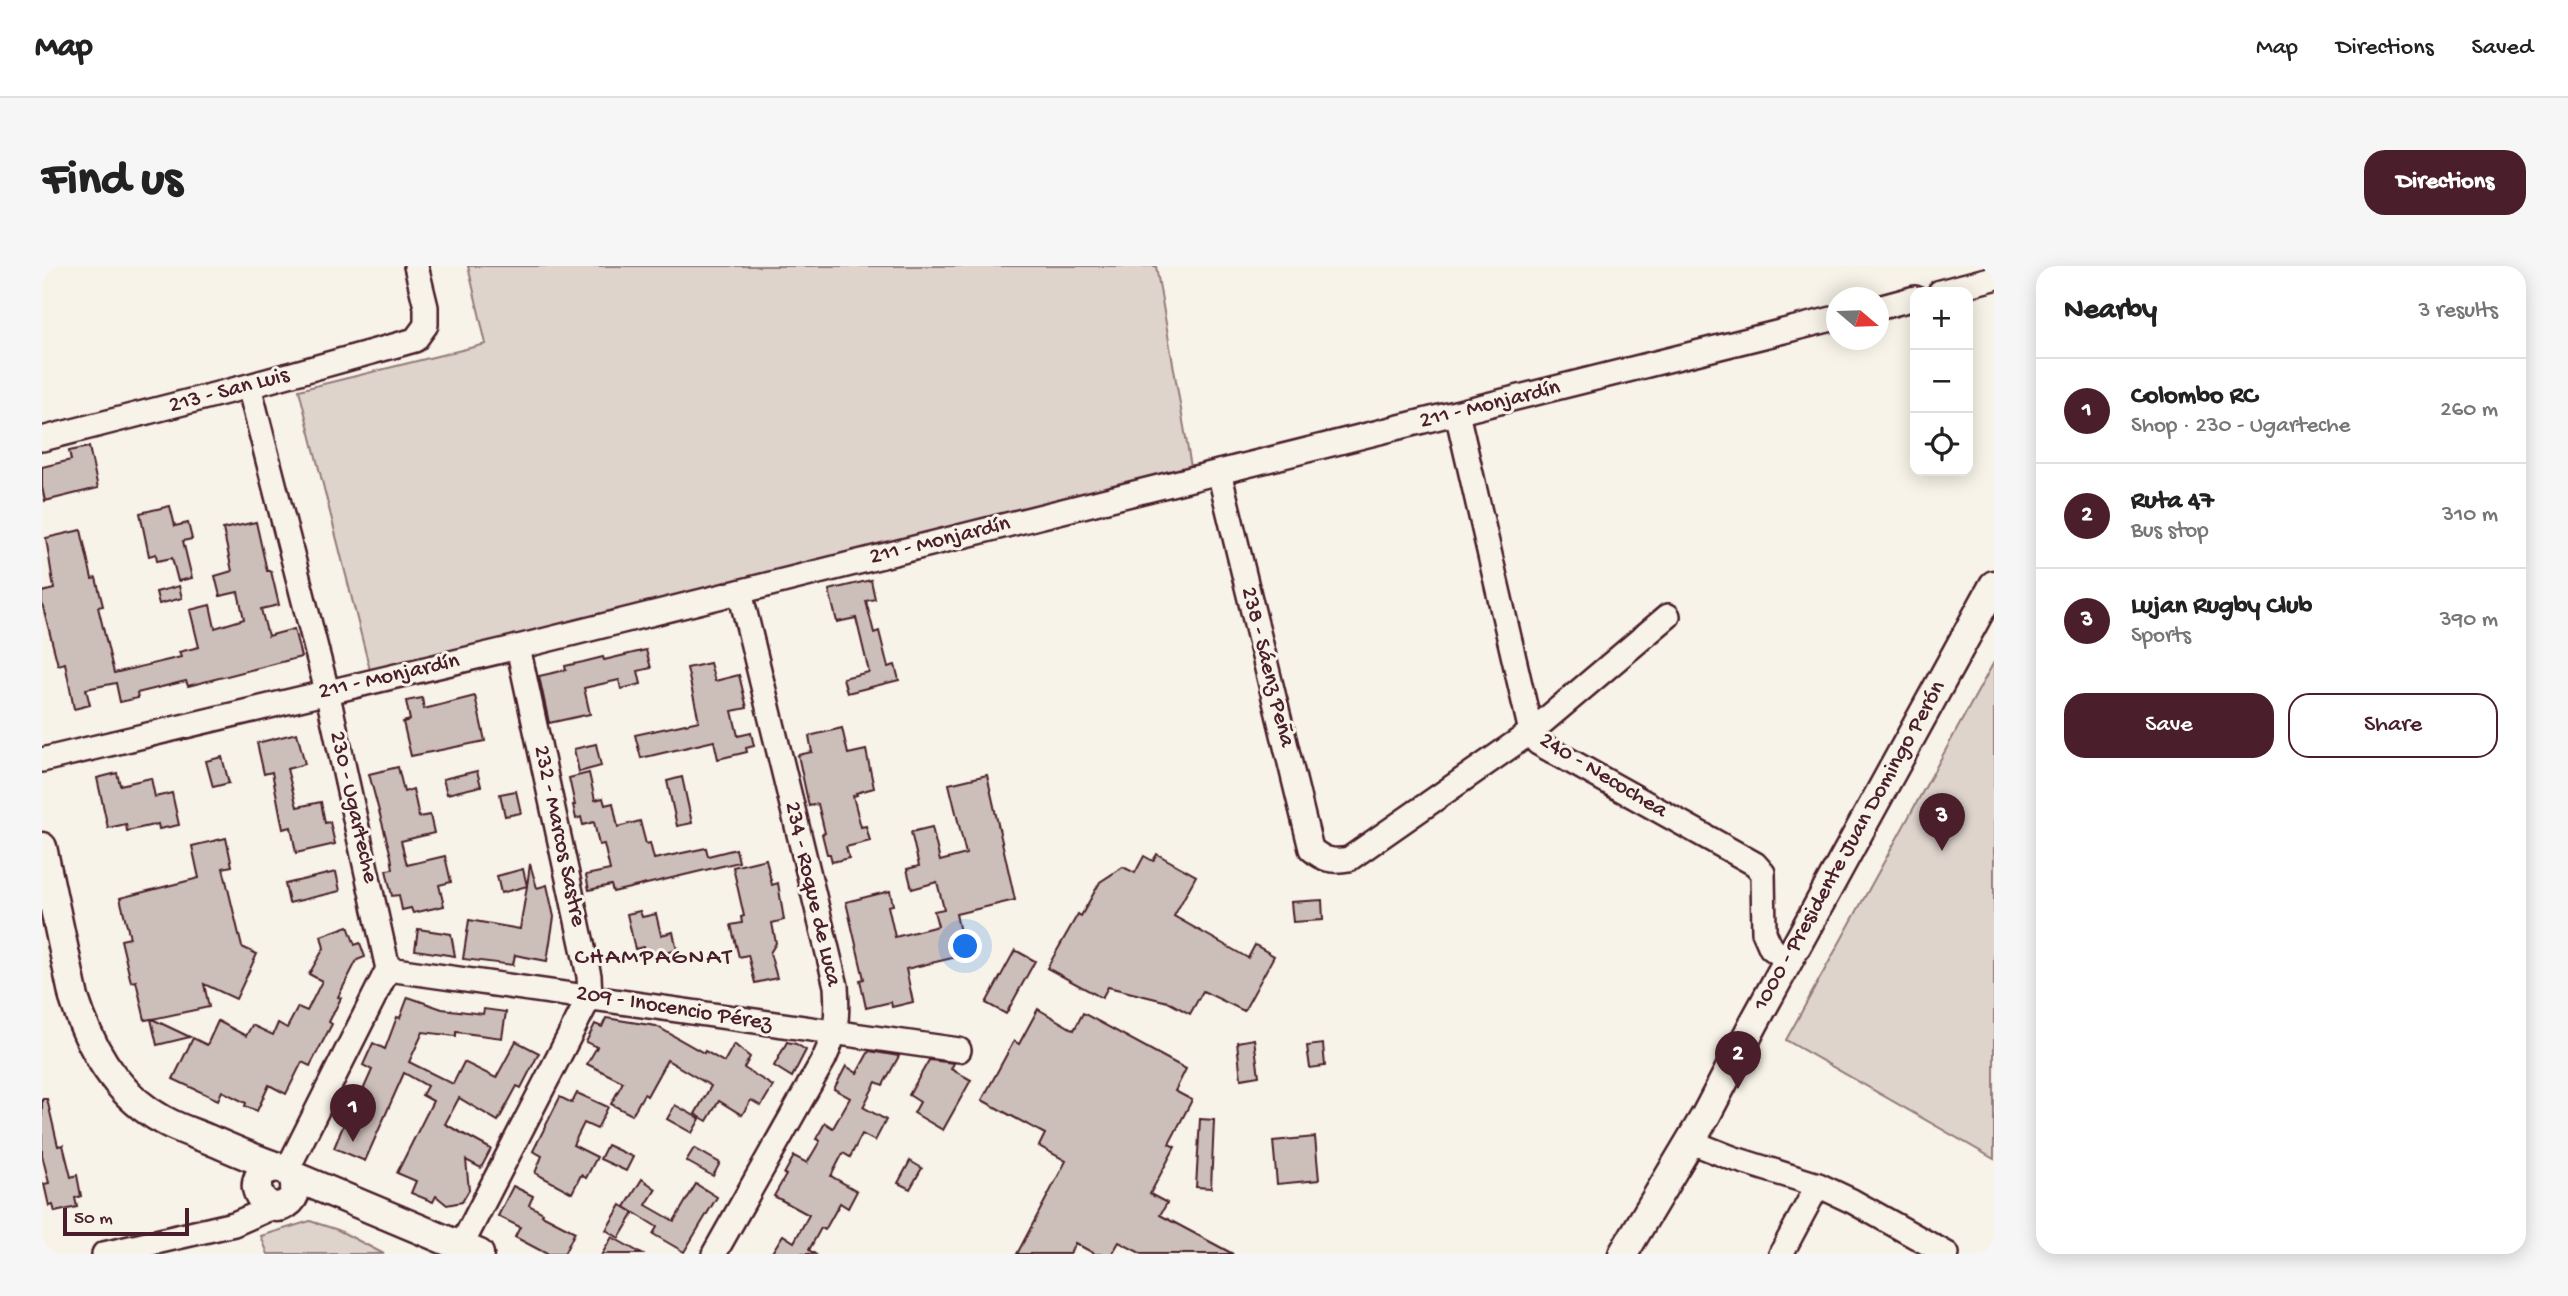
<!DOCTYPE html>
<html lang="en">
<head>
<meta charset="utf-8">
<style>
  :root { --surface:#fff; --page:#f6f6f6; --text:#222; --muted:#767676; --line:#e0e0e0; --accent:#4a1f2b }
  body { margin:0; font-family:"Gochi Hand",sans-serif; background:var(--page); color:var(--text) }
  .controls { position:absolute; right:21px; top:21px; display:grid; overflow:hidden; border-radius:14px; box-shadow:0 4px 18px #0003 }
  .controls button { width:63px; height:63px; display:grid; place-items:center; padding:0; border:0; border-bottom:2px solid var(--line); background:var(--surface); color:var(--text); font:35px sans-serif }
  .compass { position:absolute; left:1784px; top:21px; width:63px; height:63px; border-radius:50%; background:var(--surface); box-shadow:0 4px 18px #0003; rotate:109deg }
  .scale { position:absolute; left:21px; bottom:18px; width:126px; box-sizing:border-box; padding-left:7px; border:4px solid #4a1f2b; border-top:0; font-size:19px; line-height:24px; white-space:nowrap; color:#4a1f2b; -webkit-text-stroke:5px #f7f3e8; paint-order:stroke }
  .you { position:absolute; left:924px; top:681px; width:24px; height:24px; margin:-18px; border:5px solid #fff; border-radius:50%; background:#1a73e8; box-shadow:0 0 0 10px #1a73e833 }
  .badge { display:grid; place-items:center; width:46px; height:46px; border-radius:50%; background:var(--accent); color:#fff; font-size:23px; font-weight:700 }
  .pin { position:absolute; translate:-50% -58px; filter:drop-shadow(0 2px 4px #0008) }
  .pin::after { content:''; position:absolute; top:37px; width:24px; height:21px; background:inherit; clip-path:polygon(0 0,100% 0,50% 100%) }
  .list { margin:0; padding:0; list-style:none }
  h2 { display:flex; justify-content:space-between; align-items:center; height:91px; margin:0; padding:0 28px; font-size:30px }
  h2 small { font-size:23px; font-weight:400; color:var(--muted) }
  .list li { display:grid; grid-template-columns:46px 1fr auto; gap:21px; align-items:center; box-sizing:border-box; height:105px; padding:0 28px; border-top:2px solid var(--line) }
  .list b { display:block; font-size:26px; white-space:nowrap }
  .list p { margin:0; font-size:23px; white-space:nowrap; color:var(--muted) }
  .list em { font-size:23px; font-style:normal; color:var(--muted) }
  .actions { display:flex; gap:14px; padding:21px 28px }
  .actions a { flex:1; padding:16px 0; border:2px solid var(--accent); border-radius:21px; text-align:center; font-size:24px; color:var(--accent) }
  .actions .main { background:var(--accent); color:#fff }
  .icon { flex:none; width:38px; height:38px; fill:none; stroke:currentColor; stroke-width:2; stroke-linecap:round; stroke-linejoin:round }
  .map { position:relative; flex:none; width:1952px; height:988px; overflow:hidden; border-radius:21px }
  header { display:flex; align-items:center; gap:42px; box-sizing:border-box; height:98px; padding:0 35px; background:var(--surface); border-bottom:2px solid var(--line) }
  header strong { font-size:33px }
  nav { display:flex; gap:38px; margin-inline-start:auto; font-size:24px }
  .intro { display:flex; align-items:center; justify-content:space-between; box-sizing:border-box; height:168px; padding:0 42px }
  h1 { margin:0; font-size:49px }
  .button { padding:18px 32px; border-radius:21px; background:var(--accent); color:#fff; font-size:24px; font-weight:700 }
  main { display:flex; gap:42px; padding:0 42px }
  aside { flex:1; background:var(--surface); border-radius:21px; box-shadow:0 4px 18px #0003 }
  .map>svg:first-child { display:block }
</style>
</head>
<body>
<header>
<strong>Map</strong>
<nav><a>Map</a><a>Directions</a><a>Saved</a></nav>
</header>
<div class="intro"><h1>Find us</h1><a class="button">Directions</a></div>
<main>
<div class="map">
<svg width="1952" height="988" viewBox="0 0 1952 988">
  <rect width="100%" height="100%" fill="#f7f3e8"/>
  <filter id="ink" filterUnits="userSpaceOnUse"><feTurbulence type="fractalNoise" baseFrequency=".0143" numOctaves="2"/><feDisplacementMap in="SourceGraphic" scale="14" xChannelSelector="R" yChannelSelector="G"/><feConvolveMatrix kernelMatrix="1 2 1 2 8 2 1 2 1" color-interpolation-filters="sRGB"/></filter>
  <g filter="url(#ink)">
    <g fill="#ded4cc" stroke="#947a7c" stroke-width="2">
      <path d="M426 0H1114L1149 201 329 408 257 124 444 78Z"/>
      <path d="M1952 396V893L1744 774Z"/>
      <path d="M268 955 296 964 342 988H226L219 970Z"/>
    </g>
    <g fill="#ccbfb9" stroke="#4a1f2b" stroke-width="2">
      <path d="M47 181 56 222 3 235 0 221V201L29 194 27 185Z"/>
      <path d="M128 240 133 260 146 257 150 273 141 275 150 312 136 315 130 292 115 295 114 288 107 290 98 247Z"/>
      <path d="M214 256 225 305H229L237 339 219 343 226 370 252 363 259 391 146 420 144 415 95 427 96 432 78 436 74 417 44 423 48 439 32 443 23 397 16 399 0 337V326L12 323 4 272 39 264 50 313 54 312 61 340 56 341 72 407 139 391 137 386 157 381 148 344 168 339 173 362 202 353 196 326 178 330 173 310 190 305 181 263Z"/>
      <path d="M829 314 833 333 824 335 832 367 837 365 846 401 853 399 857 414 805 427 801 412 827 406 814 352 795 356 787 324Z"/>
      <path d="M137 320 140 332 117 338 114 326Z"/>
      <path d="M604 384 609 402 596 405 599 418 579 423 577 414 542 422 548 448 507 457 497 410 524 404 523 400 541 396 561 391 562 394Z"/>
      <path d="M668 397 673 415 697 409 705 442 690 445 696 470 709 467 712 480 704 482 705 486 676 493 672 475 599 492 593 469 657 455 645 402Z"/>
      <path d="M433 430 443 475 369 490 361 456 368 454 364 435 380 432 382 443Z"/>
      <path d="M800 462 806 488 824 484 832 522 814 527 815 529 811 530 819 561 824 560 828 575 804 581 807 592 790 596 788 588H785L780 568 783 567 776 538 767 540 756 489 770 486 767 470Z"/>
      <path d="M255 467 263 498 245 503 255 541 279 536 283 557 288 556 293 578 254 587 249 561 241 563 230 506 222 508 215 477Z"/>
      <path d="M554 478 559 500 537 506 532 483Z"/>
      <path d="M180 491 187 517 171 521 164 495Z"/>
      <path d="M356 501 362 526 371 523 377 551 388 549 392 567 359 575 365 599 403 590 409 616 397 619 402 640 371 647 369 642 360 644 357 629 350 630 344 604 351 603 349 590 327 508Z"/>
      <path d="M435 505 439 520 405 528 401 513Z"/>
      <path d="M75 507 78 519 109 512 113 531 130 527 137 559 117 563 116 558 85 565 84 558 66 562 55 512Z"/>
      <path d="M547 507 553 534 561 532 563 539 571 537 576 561 598 555 604 578 608 577 612 593 664 582 666 590 694 583 697 596 571 626 569 619 547 624 544 609 568 604 562 578 557 579 552 556 541 559 539 551 534 553 531 539H533L527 512Z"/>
      <path d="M945 509 973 634 914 648 923 689 864 703 871 736 850 741 849 736 824 742 818 714 822 713 804 636 848 625 851 639 846 640 853 671 896 660 892 645 902 643 895 616 870 623 865 603 877 600 869 566 890 561 898 595 924 588 907 518Z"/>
      <path d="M640 511 650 557 635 560 625 515Z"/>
      <path d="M474 525 479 547 463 550 458 528Z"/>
      <path d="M184 572 190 600 181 602 200 681 215 688 194 733 162 718 167 741 110 753 148 771 115 779 109 753 103 754 94 715 89 716 79 674 88 672 78 632 157 612 150 580Z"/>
      <path d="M1115 588 1154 610 1132 650 1206 692 1213 679 1232 690 1202 745 1161 725 1148 748 1126 736 1066 721 1060 732 1005 702 1036 648 1039 650 1058 616 1081 601 1093 607 1102 590 1111 595Z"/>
      <path d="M724 593 730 619 736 617 742 654 730 657 734 677 728 687 735 712 713 717 706 689 697 691 689 659 700 657 699 651 702 650 691 601Z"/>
      <path d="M488 598 495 622 505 619 512 651 505 695 473 689 471 699 421 693 427 654 478 663 485 620 459 627 455 610 481 603 485 620Z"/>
      <path d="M294 606 298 625 247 637 243 618Z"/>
      <path d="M1280 634 1281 654 1251 656 1249 636Z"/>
      <path d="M598 645 600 651 614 648 619 669 631 666 635 684 603 692 601 681 593 683 585 648Z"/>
      <path d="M306 660 313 679 318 677 323 691 315 694 296 731 299 732 287 756 290 758 268 800 260 796 244 828 227 819 215 845 203 840 204 837 180 825 176 834 131 813 151 772 165 779 176 755 204 770 210 759 231 769 236 757 245 762 256 741 265 745 280 715 267 708 282 682 279 670Z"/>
      <path d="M376 663 409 668 413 690 373 684Z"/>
      <path d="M973 684 993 695 964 748 944 737Z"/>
      <path d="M366 731 400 743 441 748 442 743 464 746 460 772 414 766V770L381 766 367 796 411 818 422 796 454 812 474 775 497 787 479 822 475 820 456 855 417 832 403 858 449 883 439 902 424 894 427 924 420 936 405 939 394 930 391 936 369 927 374 915 355 907 391 835 380 829 385 820 362 807 323 895 292 882 304 853 300 851 309 828 318 831 330 804 321 799 331 777 343 783 355 751 358 752Z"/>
      <path d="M996 743 1032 764 1041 747 1144 803 1133 825 1150 834 1127 878 1133 881 1108 928 1125 937 1118 949 1191 988H1100L1077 976 1070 988H1053L1033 977 1028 988H975L1024 895 997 880 1003 868 940 834 972 775 977 778Z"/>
      <path d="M564 752 614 760 662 787 663 785 682 796 692 778 708 791 702 802 731 820 719 840 709 834 700 849 677 835 665 855 653 848 669 820 625 794 605 830 602 828 590 849 569 838 581 816 545 798 555 781 544 776 553 758 560 761Z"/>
      <path d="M1212 773 1217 810 1199 813 1195 776Z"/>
      <path d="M745 776 754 778 764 784 750 811 732 800Z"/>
      <path d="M1281 778 1283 800 1268 802 1265 780Z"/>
      <path d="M827 785 857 790 841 819 834 816 821 841 844 854 833 875 820 868 808 891 801 887 789 910 815 925 806 942 798 937 783 964 779 962 767 984 773 988H729L741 969 752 976 767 949 732 930 744 909 742 908 752 890 765 897 778 875 774 873 783 857 791 862 808 832 792 823 804 800 815 807Z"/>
      <path d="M887 794 912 797 909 803 929 814 901 864 872 847 878 836 867 829Z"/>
      <path d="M535 827 566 841 555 863 542 857 531 879 555 891 544 912 539 909 530 927 493 907 500 890 491 885 518 831 530 837Z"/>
      <path d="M0 833H5L16 880 21 879 29 911 35 909 39 930 33 932 35 941 13 946 11 939 7 940 2 918 7 917 0 889Z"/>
      <path d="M633 839 658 853 650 867 625 853Z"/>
      <path d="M1158 853 1172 854 1169 922 1154 921Z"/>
      <path d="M1273 871 1277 914 1235 918 1231 875Z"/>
      <path d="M565 879 591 891 584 905 558 893Z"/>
      <path d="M652 882 678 897 671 910 644 895Z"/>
      <path d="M868 895 880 902 868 923 856 917Z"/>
      <path d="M600 913 614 923 604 939 632 955 654 918 675 931 642 986 611 968 615 961 583 941Z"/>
      <path d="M471 920 491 930 487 939 501 947 500 949 533 966 522 988H505L473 971 478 961 456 950Z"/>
      <path d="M579 939 592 947 577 972 564 964Z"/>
      <path d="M570 971 600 988H560Z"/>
    </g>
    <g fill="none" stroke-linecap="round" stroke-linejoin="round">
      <g stroke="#4a1f2b" stroke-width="28">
        <g id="minor">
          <path d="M1898 26 1952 12"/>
          <path d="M1836 42 1873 32"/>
          <path d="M207 120 285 425 346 703 245 904"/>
          <path d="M1415 147 1489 466 1496 477 1713 598 1721 607 1722 666 1729 682 1747 695"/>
          <path d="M0 173 207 120 373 74 384 59V41L374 0"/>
          <path d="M1177 206 1269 583C1282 594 1290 596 1307 593L1489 466 1626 350"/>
          <path d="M0 494 476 381 1794 52"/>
          <path d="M346 703 917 784"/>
          <path d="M1647 875 1690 892 1776 919 1810 935 1905 988"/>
          <path d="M419 980 548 730 547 710 476 381"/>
          <path d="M62 988 192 958 231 941"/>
          <path d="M672 988 782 793C795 765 796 751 794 720L698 326"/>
          <path d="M1739 988 1776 919"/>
        </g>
      </g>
      <g stroke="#4a1f2b" stroke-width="33">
        <g id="major">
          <path d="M0 581 32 732C48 782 74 829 121 854 135 862 151 867 166 873 192 884 218 896 245 904L251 910 437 988"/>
          <path d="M235 901C195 906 223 958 248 935 255 928 254 919 251 910"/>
          <path d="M1581 988 1664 849 1712 757 1952 319"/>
        </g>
      </g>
      <use href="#minor" stroke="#f7f3e8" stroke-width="23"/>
      <use href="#major" stroke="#f7f3e8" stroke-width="28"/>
    </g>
  </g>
  <g text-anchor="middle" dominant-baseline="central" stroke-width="6" stroke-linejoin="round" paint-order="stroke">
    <g font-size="23" fill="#4a1f2b" stroke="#f7f3e8">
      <text transform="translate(187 125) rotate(-15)">213 - San Luis</text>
      <text transform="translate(1448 139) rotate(-14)">211 - Monjardín</text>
      <text transform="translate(898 275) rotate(-14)">211 - Monjardín</text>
      <text transform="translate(1225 401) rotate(76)">238 - Sáenz Peña</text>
      <text transform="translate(347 411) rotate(-13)">211 - Monjardín</text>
      <text transform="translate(1561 510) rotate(31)">240 - Necochea</text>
      <text transform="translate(311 541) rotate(77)">230 - Ugarteche</text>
      <text transform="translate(517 570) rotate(78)">232 - Marcos Sastre</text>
      <text transform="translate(1808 580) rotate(-61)">1000 - Presidente Juan Domingo Perón</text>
      <text transform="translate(770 628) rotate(77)">234 - Roque de Luca</text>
      <text transform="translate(632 743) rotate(9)">209 - Inocencio Pérez</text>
    </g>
    <g font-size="24" letter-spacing="2" fill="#4a1f2b" stroke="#f7f3e8">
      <text x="612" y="692">CHAMPAGNAT</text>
    </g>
  </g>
</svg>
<div class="controls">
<button>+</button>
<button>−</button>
<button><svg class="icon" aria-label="locate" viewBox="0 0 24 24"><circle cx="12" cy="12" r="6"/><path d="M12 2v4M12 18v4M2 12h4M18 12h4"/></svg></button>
</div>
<svg class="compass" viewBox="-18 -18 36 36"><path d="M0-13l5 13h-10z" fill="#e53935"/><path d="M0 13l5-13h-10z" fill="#767676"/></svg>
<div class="scale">50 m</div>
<div class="you"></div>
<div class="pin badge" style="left:311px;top:876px">1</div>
<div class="pin badge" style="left:1696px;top:823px">2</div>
<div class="pin badge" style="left:1900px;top:585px">3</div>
</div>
<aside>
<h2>Nearby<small>3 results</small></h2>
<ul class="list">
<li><span class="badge">1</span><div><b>Colombo RC</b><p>Shop · 230 - Ugarteche</p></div><em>260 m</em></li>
<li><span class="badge">2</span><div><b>Ruta 47</b><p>Bus stop</p></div><em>310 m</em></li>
<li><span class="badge">3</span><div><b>Lujan Rugby Club</b><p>Sports</p></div><em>390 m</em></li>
</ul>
<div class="actions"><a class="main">Save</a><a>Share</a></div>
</aside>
</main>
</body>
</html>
